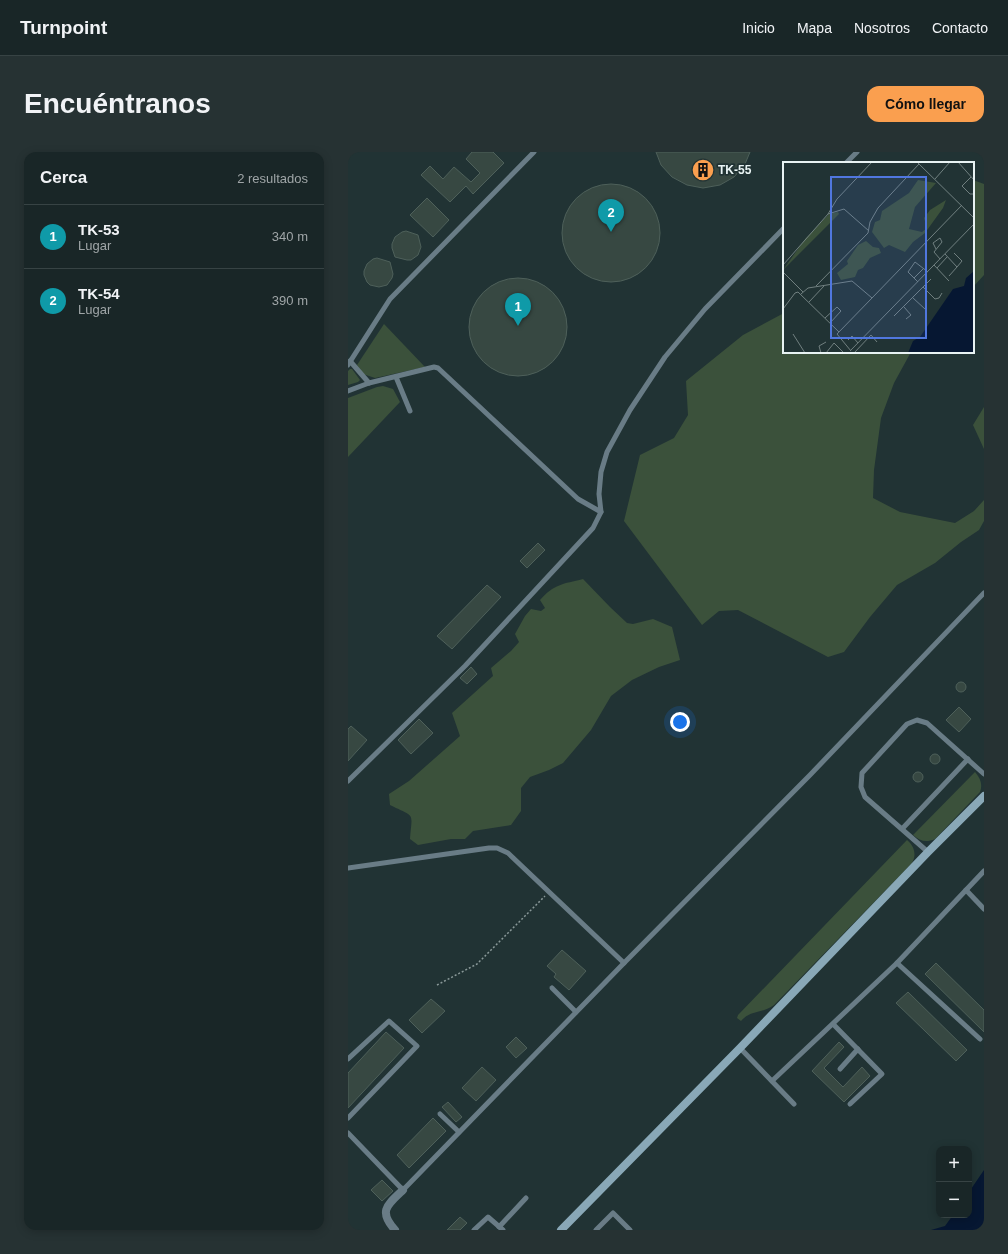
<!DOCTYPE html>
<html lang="es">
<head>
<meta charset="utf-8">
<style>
  :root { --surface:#192627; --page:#263233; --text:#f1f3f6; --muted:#9fa5a7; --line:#374344; --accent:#fa9f4f }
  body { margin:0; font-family:Helvetica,sans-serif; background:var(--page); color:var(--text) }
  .controls { position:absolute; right:12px; bottom:12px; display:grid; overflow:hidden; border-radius:8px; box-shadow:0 2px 10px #0003 }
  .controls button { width:36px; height:36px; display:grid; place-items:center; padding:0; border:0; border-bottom:1px solid var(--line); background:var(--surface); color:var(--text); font:20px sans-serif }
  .you { position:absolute; left:332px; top:570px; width:14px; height:14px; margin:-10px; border:3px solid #fff; border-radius:50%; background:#1a73e8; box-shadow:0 0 0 6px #1a73e833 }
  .badge { display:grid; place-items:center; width:26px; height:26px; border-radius:50%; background:var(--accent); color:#fff; font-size:13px; font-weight:700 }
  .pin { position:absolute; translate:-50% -33px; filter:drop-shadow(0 1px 2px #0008) }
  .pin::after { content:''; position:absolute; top:21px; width:14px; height:12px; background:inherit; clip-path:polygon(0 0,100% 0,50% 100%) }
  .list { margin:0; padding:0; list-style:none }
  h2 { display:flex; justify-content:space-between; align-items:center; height:52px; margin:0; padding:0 16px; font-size:17px }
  h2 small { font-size:13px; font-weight:400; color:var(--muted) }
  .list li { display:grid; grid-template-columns:26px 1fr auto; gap:12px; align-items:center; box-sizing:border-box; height:64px; padding:0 16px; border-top:1px solid var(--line) }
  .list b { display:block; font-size:15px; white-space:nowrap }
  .list p { margin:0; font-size:13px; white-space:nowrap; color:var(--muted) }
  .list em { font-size:13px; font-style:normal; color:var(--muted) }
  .map { position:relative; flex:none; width:636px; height:1078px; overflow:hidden; border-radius:12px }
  header { display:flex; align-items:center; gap:24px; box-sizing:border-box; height:56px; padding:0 20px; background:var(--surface); border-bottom:1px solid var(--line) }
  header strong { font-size:19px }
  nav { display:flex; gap:22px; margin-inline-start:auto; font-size:14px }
  .intro { display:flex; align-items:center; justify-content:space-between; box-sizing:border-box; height:96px; padding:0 24px }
  h1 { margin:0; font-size:28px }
  .button { padding:10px 18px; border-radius:12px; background:var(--accent); color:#111; font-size:14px; font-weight:700 }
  main { display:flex; gap:24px; padding:0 24px }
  aside { flex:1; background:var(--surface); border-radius:12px; box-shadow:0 2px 10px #0003 }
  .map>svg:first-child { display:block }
</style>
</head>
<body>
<header>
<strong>Turnpoint</strong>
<nav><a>Inicio</a><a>Mapa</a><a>Nosotros</a><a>Contacto</a></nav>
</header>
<div class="intro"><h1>Encuéntranos</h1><a class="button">Cómo llegar</a></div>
<main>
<aside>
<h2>Cerca<small>2 resultados</small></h2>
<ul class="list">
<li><span class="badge" style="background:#0f9aa8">1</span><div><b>TK-53</b><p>Lugar</p></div><em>340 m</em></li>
<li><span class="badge" style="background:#0f9aa8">2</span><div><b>TK-54</b><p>Lugar</p></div><em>390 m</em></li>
</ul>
</aside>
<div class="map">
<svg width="636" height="1078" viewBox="0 0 636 1078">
  <rect width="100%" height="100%" fill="#213334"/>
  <g fill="#3b513b">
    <path d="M625 28 636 32V123L625 135Z"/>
    <path d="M436 161V200H563L546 231 533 266 526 318 525 346 552 360 607 371 626 359 636 348V369L631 378 613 390 587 411 549 433 522 465 496 500 480 505 390 458 371 459 354 473 276 369 292 303 326 286 340 263 338 229 395 183Z"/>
    <path d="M36 172 77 215 27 226 15 222 9 213Z"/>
    <path d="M2 217H4L12 228 10 230 0 233V219Z"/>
    <path d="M35 234 45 237 52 250 0 305V246L29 235Z"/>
    <path d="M636 255V297L625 273Z"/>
    <path d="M235 427 262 455 279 471 285 472 305 467 324 475 332 508 311 515 284 528 263 544 243 578 215 611 201 618 182 625 173 636V659L163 673 125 679 117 687H103L70 693 62 687C64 659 68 666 42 653L41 642 61 629 112 584 104 561 145 524 143 516 163 499 171 490 167 482 177 464 183 457 193 459 197 456 192 448C206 432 215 432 235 427Z"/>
    <path d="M627 620C632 626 635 632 632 640L587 687C578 691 572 689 565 683Z"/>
    <path d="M559 688C566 694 569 702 564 711L426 853C414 862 402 858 393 869L389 866 390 863Z"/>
  </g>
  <path fill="#061732" d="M636 1018V1078H583L597 1074 605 1063H621V1040Z"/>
  <g fill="#374842" stroke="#4e605a">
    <path d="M124 0H145L156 11 125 42 118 34 102 50 73 23 82 14 95 27 106 15 123 30 132 21 118 7Z"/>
    <path d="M308 0H402L397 12 386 25 372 33 355 36 339 33 324 25 313 13Z"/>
    <circle cx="263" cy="81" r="49"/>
    <path d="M79 46 101 68 85 85 62 63Z"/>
    <path d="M58 79 70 83 73 95 70 103 63 108H59L47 105 44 96V92L47 85 54 80Z"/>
    <path d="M29 106 42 110 45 122 44 126 39 133 31 135 22 133 19 130 16 123V119L19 112 25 107Z"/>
    <circle cx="170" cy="175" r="49"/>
    <path d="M190 391 197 398 179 416 172 409Z"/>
    <path d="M139 433 153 445 104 497 89 484Z"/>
    <path d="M123 515 129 522 119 532 112 526Z"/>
    <circle cx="613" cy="535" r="5"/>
    <path d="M611 555 623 567 611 580 598 568Z"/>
    <path d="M71 567 85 581 63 602 50 588Z"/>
    <path d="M3 574 19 588 0 609V577Z"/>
    <circle cx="587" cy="607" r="5"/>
    <circle cx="570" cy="625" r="5"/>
    <path d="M214 798 238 819 221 838 206 825 208 822 199 814Z"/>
    <path d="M588 811 636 858V880L577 822Z"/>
    <path d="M560 840 619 898 608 909 548 851Z"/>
    <path d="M83 847 97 859 74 881 61 868Z"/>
    <path d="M38 880 56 896 0 956V921Z"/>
    <path d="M168 885 179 896 168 906 158 895Z"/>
    <path d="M491 890 496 895 476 916 495 935 514 915 522 924 496 950 464 919Z"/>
    <path d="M134 915 148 928 128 949 114 936Z"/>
    <path d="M100 950 114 965 108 970 94 955Z"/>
    <path d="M85 966 98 979 61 1016 49 1003Z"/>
    <path d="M34 1028 45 1039 34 1049 23 1038Z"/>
    <path d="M112 1065 119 1071 112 1078H99Z"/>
  </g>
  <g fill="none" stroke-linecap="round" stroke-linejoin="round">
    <path stroke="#899898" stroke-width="1.5" stroke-dasharray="2 2" stroke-linecap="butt" d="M89 833 129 812 197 744"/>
    <g stroke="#697c86" stroke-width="5">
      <path d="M498 11 509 0"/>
      <path d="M2 209 21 231"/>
      <path d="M0 213 42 147 186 0"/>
      <path d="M48 225 62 259"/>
      <path d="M0 239 21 231 86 215 90 216 230 347 253 360"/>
      <path d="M0 629 117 514 245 376 253 360 251 342 253 320 259 300 282 258 317 205 357 157 436 76"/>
      <path d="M554 677 620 607"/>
      <path d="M580 700 517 645 513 635 514 621 559 572 569 568 579 571 636 622"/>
      <path d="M0 716 141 696H149L160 701 276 811 462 623 636 441"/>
      <path d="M618 738 636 757"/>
      <path d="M549 811 632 887"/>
      <path d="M204 836 228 860"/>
      <path d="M485 872 534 922 502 952"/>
      <path d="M392 896 446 952"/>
      <path d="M0 907 41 869 69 894 0 966"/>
      <path d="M492 917 510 897"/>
      <path d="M424 929 549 811 636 719"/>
      <path d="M92 962 111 980"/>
      <path d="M0 981 55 1038 276 811"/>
      <path d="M151 1075 178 1046"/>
      <path d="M126 1078 140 1065 155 1078"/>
      <path d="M248 1078 265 1061 282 1078"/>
    </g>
    <path stroke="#697c86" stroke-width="8" d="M47 1078C30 1059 39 1053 55 1038"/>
    <path stroke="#89a8b7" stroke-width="8" d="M213 1078 392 896 580 700 636 644"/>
  </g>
  <defs>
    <g id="building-disc" transform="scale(1.15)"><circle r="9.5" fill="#fa9f4f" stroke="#213334"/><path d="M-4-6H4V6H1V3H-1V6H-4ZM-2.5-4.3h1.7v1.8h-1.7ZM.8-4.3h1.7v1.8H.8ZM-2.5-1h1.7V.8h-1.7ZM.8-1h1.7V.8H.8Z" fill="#111"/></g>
  </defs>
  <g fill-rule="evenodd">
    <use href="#building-disc" x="355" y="18"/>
  </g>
  <g text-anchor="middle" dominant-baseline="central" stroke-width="3.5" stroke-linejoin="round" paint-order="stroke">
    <g font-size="12" font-weight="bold" fill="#e8f3f3" stroke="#213334" text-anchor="start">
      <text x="370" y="18">TK-55</text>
    </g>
  </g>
  <g transform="translate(435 10)">
    <rect width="191" height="191" fill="#213334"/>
    <path d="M135 18 153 21 132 45 126 67 139 70 144 66 141 56 147 48 163 38 160 46 142 71 130 80 122 90 106 83 101 86 89 70 92 60 97 58 99 49 126 31ZM55 50 56 52 0 108 22 77 46 52ZM83 79 90 85 96 86 98 91 87 96 80 106 75 108 72 115 58 118 54 111 65 102 64 99 75 83Z" fill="#3b513b"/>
    <path d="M191 109V191H125L130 179 137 175 170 127 181 124 183 116Z" fill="#061732"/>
    <path fill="none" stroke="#718080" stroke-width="1" d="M175 0 191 18M135 1 191 56M188 15 179 24 187 32H191M152 17 167 0M45 52 61 47 86 69M153 87 150 81 157 76 159 80 151 90 157 97M162 92 174 105 179 99 171 91M0 103 45 52 54 37 89 0M151 103 166 119M154 106 164 95M0 110 20 130M166 114 174 105M131 116 141 106M135 120 125 110 132 100 145 110M33 124 85 71 87 60 95 46 136 2M140 125 152 137 156 136 159 131M18 132 25 126 69 119 89 136 179 43M130 136 142 147M26 140 41 124M121 145 128 153 123 157M0 147 12 131 15 130 56 170M111 154 148 117M42 156 54 145 58 149 47 161M10 172 22 191M65 178 69 174 75 181M67 189 191 62M68 189 54 172 89 136M38 191 36 184 43 180M43 191 51 181 61 191M71 191 88 173 94 180"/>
    <path fill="#5077df" fill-opacity="0.15" stroke="#5077df" stroke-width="2" d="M48 15H143V176H48Z"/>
    <rect width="191" height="191" fill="none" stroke="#e8f3f3" stroke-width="2"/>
  </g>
</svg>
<div class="controls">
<button>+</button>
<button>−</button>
</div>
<div class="you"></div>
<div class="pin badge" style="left:170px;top:174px;background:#0f9aa8">1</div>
<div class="pin badge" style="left:263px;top:80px;background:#0f9aa8">2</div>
</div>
</main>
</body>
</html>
